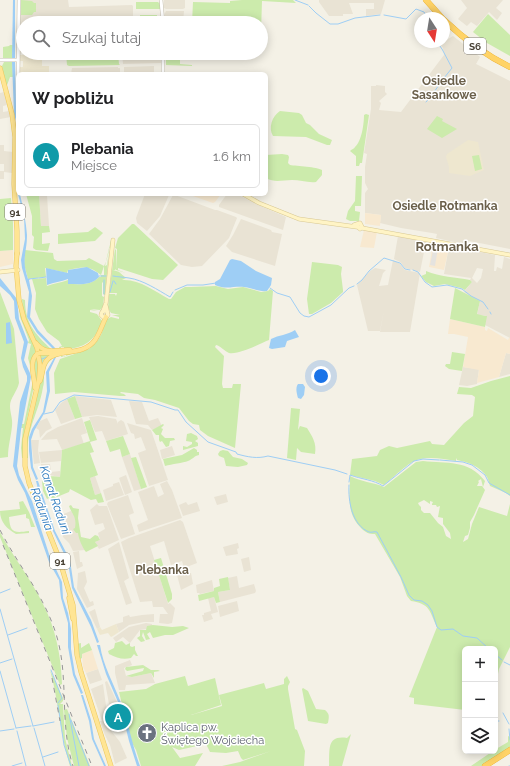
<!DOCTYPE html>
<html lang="pl">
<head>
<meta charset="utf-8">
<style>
  :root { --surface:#fff; --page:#f6f6f6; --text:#202124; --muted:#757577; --line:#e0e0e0; --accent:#ff4012 }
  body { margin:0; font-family:Raleway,sans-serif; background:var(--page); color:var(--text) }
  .controls { position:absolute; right:12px; bottom:12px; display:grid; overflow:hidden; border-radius:6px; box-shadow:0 2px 10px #0003 }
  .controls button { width:36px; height:36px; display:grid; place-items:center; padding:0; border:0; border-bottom:1px solid var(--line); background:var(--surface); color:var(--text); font:20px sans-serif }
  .compass { position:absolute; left:414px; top:12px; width:36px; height:36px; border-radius:50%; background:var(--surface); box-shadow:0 2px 10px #0003; rotate:168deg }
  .you { position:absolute; left:321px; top:376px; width:14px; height:14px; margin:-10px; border:3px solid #fff; border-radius:50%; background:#1a73e8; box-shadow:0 0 0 6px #1a73e833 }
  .badge { display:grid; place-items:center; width:26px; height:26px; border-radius:50%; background:var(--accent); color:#fff; font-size:13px; font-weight:700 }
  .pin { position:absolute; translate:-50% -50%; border:2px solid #fff; box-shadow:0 1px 4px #0006 }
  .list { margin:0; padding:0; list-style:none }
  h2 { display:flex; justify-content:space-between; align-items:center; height:52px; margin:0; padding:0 16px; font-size:17px }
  h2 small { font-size:13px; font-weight:400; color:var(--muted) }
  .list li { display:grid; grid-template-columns:26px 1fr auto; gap:12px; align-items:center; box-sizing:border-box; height:64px; margin:0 8px 8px; padding:0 8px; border:1px solid var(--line); border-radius:6px }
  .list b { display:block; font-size:15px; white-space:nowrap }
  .list p { margin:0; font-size:13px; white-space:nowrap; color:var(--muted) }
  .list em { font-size:13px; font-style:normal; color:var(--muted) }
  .icon { flex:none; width:22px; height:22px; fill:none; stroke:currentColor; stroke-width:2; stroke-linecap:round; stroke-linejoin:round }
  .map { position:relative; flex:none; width:510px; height:766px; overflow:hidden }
  .search { position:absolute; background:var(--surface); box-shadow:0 2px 10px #0003; left:16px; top:16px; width:252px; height:44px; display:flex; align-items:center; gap:10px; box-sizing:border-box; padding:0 14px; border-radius:22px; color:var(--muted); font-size:15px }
  .panel { position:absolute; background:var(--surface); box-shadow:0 2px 10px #0003; left:16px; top:72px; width:252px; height:124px; border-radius:6px }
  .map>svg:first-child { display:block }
</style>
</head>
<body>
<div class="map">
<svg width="510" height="766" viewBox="0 0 510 766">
  <rect width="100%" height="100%" fill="#f4f1e6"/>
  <g fill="#e9e3d4" fill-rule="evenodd">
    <path d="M21 0H68L69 7 132 5 133 6V23H23V52H19Z"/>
    <path d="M164 0H185V8L183 9H166L164 8Z"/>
    <path d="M319 0H385L381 14 366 16V9H374V3H349L353 14H343V16H329L319 2Z"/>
    <path d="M461 0H503L496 8 502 13 497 20 489 12 477 26 471 22 467 26 458 19 467 8Z"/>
    <path d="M166 11H184L183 23H165V13Z"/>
    <path d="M453 36 480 57 476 64 510 81V249L464 240 463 244 436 238 437 234 432 233 401 228 403 216 401 228 380 223 381 215 365 213V193L368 189 365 183V167L367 154 364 153 371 109V86H376V85L385 86V92L387 94 379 101 381 103 379 110 401 112 444 55 443 48 440 44Z"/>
    <path d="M122 53H161V63L123 64Z"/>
    <path d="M154 66V74H124V67Z"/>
    <path d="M118 67V68H120V74H71L72 68Z"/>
    <path d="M4 92 7 105 3 106V112L9 111 11 117 0 119V93Z"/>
    <path d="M0 145H4V151L13 152 12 173 4 172V179H0V171H4V164H0Z"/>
    <path d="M145 194H168L169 195 160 216 147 231 137 223 136 218Z"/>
    <path d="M227 194H237L256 204 286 217 283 230 219 207V205Z"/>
    <path d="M39 195H47L49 226H41Z"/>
    <path d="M173 195H175L215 210H217L236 217 237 218 229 238 202 266 192 267 181 265 149 234 160 219Z"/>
    <path d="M241 219 271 230 272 232 282 234 275 266 232 252 226 246 233 235Z"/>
    <path d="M398 236 426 242 420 272 405 268 400 262 394 259Z"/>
    <path d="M449 246 495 255 494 271H496L497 267 502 269 504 257 510 259V338L485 325 486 316 477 315 480 301 472 298 464 292 472 282 470 280 471 278 444 274ZM477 268 483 269 481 278 477 283 472 278Z"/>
    <path d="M393 260 399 263 405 270 420 273 410 332H380L384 310 380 331H368L357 285 370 271 375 268 386 270 383 273 379 286 388 285Z"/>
    <path d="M506 353 510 354V374L499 377Z"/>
    <path d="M463 367 479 369 477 384 467 386 459 385Z"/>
    <path d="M75 396 111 400 117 417 97 415 82 417Z"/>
    <path d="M67 399 75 419 61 424 55 410 61 403Z"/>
    <path d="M129 401 142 402 149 421 158 418 162 426 152 430 148 425 136 424Z"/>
    <path d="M98 416 116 419 118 424V422L121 420 124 422 128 434 106 441 102 431 95 432 89 417Z"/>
    <path d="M47 418 52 428 46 431 40 438 39 430 36 428 40 421Z"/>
    <path d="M82 418 87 433 81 435 84 444 62 450 61 461 41 463 39 452 62 450 57 439 41 440 47 433 58 427Z"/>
    <path d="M127 423 151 430 168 480 149 486 138 453 146 450 141 437 135 439 134 434 131 433Z"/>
    <path d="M31 440H39L38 450 40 463 34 464Z"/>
    <path d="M172 446 175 455 162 459 160 450Z"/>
    <path d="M130 454 141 489 134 491 122 457Z"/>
    <path d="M41 464H50L51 472 60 471V477L49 475 42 476Z"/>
    <path d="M126 475 132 492 125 495 119 478Z"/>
    <path d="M95 476 101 493 95 495 90 478Z"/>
    <path d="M167 481 172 490 182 518 139 532 137 525 148 520 138 492 154 486 158 497 164 494 160 484Z"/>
    <path d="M119 482 124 495 106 501 103 490 113 486V484Z"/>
    <path d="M226 494 228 502 217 505 214 497Z"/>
    <path d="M128 495 134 513 129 515 135 534 121 539 107 504 108 502Z"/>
    <path d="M186 502 188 505 197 502 200 511 183 516 179 505Z"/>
    <path d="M97 504 99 506H107L119 540 99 549 95 542 100 540 98 533 105 529 103 523 95 525 90 510Z"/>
    <path d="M71 511 77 519 79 536 85 550 73 551 69 543 63 537 60 524 56 517Z"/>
    <path d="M180 520 183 522 197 563 184 568 182 561 171 565 164 541 150 546 168 604 170 603 175 608 172 623 168 624 159 623 160 614H168L163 607H153L152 601 140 602 121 542 129 538Z"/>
    <path d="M119 542 129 578 124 581 132 603 126 605 108 549Z"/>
    <path d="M238 543 239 548 237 549 238 554 226 556 223 547Z"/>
    <path d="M79 551 80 562H82L83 566 77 569 73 552Z"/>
    <path d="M249 557 251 570 244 572 241 559Z"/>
    <path d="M85 571 87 582 84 588 90 602 93 601 94 605 87 608 77 589 78 573Z"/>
    <path d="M184 573 185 574 191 573 193 584 181 590 177 575Z"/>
    <path d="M237 576 239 588 254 584 256 591 255 593 220 602 218 592 230 590 228 578Z"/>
    <path d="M212 580 214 591 200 594 199 593H197L196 585Z"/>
    <path d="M214 597 218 612 211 614 213 619 204 622 202 615H204V613L211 611 208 598Z"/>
    <path d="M237 601 239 611 220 617 218 606Z"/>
    <path d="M95 609 100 627 97 629 89 612Z"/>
    <path d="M154 614V622H144L129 625 119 632 116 624 123 622V617L129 615 130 617 142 615Z"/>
    <path d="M146 623 152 624V626H147V629L140 630 130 643 123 637 116 642 113 638 129 627Z"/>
    <path d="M130 660 132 665 124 668 126 676 132 677 151 673 155 683 126 685 125 690H119L115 673V666Z"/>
    <path d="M98 669 102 680 90 684 86 673Z"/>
    <path d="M107 681 112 691 117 702 109 704 105 682Z"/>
    <path d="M103 684 109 728 120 742 127 758 115 764 110 745 104 733 100 721H102L91 689Z"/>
  </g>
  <g fill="#f8e9d0">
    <path d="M187 194H221L215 202 213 203Z"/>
    <path d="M365 213 381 215 380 226 365 224Z"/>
    <path d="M364 230 377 232 374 248 360 247Z"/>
    <path d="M433 244 449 247 444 270 429 267Z"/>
    <path d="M13 250V264L0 267V251Z"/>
    <path d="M450 319 485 327V330L487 331 488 328 508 340 509 338H510V354L506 353 499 377 477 383 479 370 463 367 468 337 454 334H448Z"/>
    <path d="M92 650 98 669 86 673 83 667 82 654Z"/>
  </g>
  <g fill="#eee7cf">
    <path d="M20 55H31L36 60H42V66H49V74H20V67H23V61H20Z"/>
    <path d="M468 140 478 142 484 170 470 176 449 173V167L446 157 447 154Z"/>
    <path d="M116 624 119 632 113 636 111 637 108 633 100 635 97 629 100 627 102 630Z"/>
  </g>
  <g fill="#ccebac" fill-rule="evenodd">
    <path d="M21 0 32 1 34 3H36V12H34L32 15H21Z"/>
    <path d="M159 0 160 1V9H136V2H158L159 3Z"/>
    <path d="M242 0H293L296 3 262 1 261 32V23H192L193 2 230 3V1Z"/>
    <path d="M488 14 510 35V56L487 43 473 32Z"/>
    <rect x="140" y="15" width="17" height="8"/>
    <path d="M10 45H13L12 59H3V47L9 46Z"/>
    <path d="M66 53H118L119 64 120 65 69 66 67 65Z"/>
    <path d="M166 53H180V64L192 65V66L166 65Z"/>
    <path d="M12 61 13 77H10L6 88 2 66 4 62Z"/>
    <path d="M280 111 299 113 302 115 306 123 310 125 319 134 332 140 330 145H327L306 137 273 136C268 128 272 116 280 111Z"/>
    <path d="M366 114 369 115 362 163H360L359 166H356V156L350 151C352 149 354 149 355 147 362 141 364 123 364 115Z"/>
    <path d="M437 116 443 119 442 121 457 129 442 138 427 129Z"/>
    <path d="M282 154 288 155 289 157 288 163 290 165C297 166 317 167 322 170V175L316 182C308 183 300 180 292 180 282 180 275 183 266 178V155Z"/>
    <path d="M479 155 482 169 475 171 472 156Z"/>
    <path d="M356 176H362L361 206H355V211L360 212 359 221H350L346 219 348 211 355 201Z"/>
    <path d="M26 194H39L41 226H49L50 232 42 233V244L50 243 48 251 36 250 33 248 34 237 32 235V216Z"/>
    <path d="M11 198 13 223V250L0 251V199Z"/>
    <path d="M132 224H134L178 265 163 280 152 279 118 268V270L126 273 116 270 117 249 115 248 118 238Z"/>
    <path d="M95 227 103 233 95 241 58 244V234L88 232Z"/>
    <path d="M111 240H112L110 248H109L105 266 107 265 109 251 105 295 103 294V282L102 283V296L104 297 103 307 100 310 90 309 98 311 90 310V312L97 314 102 321C96 340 84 349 64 349V347H61V351L84 348 61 355 64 357 66 356V354L84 350 103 329 83 351 62 357H61L59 347 62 346 59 341 47 332 39 319 35 309 36 293 32 279 46 278 47 286C54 283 61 283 68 280V284C78 284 91 286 99 277H101V275H104V266L101 275C88 265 83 267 68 270L67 273 45 268 46 277 28 279 24 264 25 250 53 253 54 259 57 261 86 260 89 258 104 266C108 259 109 248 111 240Z"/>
    <path d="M115 249 116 250V269L115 270H113L126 274 119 272 126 278 122 280C140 279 154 291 169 299H171L176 292 185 287H191L216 286 228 289 243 287 261 292 268 291 270 289 273 291 269 340C259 344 239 355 229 353 224 351 221 346 216 345L215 347 224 356 222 384 223 388H232L233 384H241L235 448 208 436 200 430 199 425 193 424 189 421 179 408 155 400 144 398 138 394 121 392 120 393 124 394 126 396H120L74 392 55 394 54 373 60 359 89 349 98 340 101 335 107 319 111 317 119 319V317L112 315H120L111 313 108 308 109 294H115L116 296 117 293H109Z"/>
    <path d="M312 262 338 265 342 267 341 274 343 290V292L331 303 312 314H309L307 299Z"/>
    <path d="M426 271C440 277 456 277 470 280L472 282 465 290 461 288 445 284 434 286 426 282 421 276 426 274Z"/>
    <path d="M455 288 480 301 477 314 485 316H487L485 327 450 319Z"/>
    <path d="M0 292 14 329 19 383C17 392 10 398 10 406 10 413 13 419 12 426 11 437 8 446 8 457L0 458Z"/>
    <path d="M18 299C21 306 21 314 24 320 33 346 43 354 36 384L33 363 34 359H36V353C28 360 32 369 34 378L32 379 34 380V386L25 429 23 458H22L21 448 23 428H21L22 424H24L32 385V373L28 358 31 344 28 343 29 340 20 317Z"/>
    <path d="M22 299 25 300C25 323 35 334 51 349 55 358 48 361 45 369 43 374 45 381 43 387 39 413 25 430 28 458H25C23 433 34 401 42 378 44 372 44 366 47 360L49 361 52 357 51 355C41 362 43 372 39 382L41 361 37 345 45 351 51 352 50 350C36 355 22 312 22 299Z"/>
    <path d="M452 352 465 354 462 371 449 369 445 366 446 364H450Z"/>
    <path d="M510 376V496L506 493 490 486C489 483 489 481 487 477 481 467 468 462 457 460L456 458V461C444 459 428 456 417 460 407 463 392 479 384 485L375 481 350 475 352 459 377 456 380 450 389 446 397 448 430 441 432 444 444 445 464 423 473 416 475 397 472 395 457 394 459 387 471 388 491 381Z"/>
    <path d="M75 396 82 417 75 419 67 399Z"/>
    <path d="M291 408 300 409 298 430 300 426 307 428C312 436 317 443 315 454L301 452 297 448 296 460 287 458Z"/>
    <path d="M90 420 97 440 90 442 94 452 90 453 98 475 90 478 95 495 101 493 104 502 98 503 96 499 91 500 70 489 69 492 52 499 51 497 47 499 43 491 42 481C47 475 54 476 60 477L62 450 90 441 84 422Z"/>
    <path d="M163 424 164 425 161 428 163 429 161 434 165 438H174L175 440 170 441 169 446 166 447 162 441 160 442 159 440V435H156L152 430Z"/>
    <path d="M191 433 197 436 198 439 195 441 198 443V446L183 450V446L187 447 192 444V442L186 441 187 434Z"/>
    <path d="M123 436 130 454 122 457 120 449 110 452 106 441Z"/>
    <path d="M194 448 197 450V452H199V455C194 456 193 459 188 461 183 463 172 464 165 466L163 459 182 455Z"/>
    <path d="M223 450 228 451 233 457 242 459 248 463 247 465 238 467 226 466 224 458 219 456 218 454 220 451Z"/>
    <path d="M136 457 147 487 141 489 131 458Z"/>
    <path d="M423 461C447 464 468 459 485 481L483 487 481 479 478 481 479 482 477 486H482L485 490 474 515 470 522V528L468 535 465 536 463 542 468 539 472 524 479 507 507 516 510 504V647L499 669 495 688V701V649H465V710L414 704V698L409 697 437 627C429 610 430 604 411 601L407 596 400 577 375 534C369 534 366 533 361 528 346 513 350 496 350 476 361 482 373 482 384 487L416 462ZM424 500 430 504V501L433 502 432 504V505H436L437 507 440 506 438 517 443 518V524L450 533 451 539 446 536 443 527 438 523 430 513H424L421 510V507L419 505 418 503Z"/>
    <path d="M23 501 29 512 35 527H31L29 519 26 518V514L9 517C10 533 14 533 29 531V533L16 534C7 529 0 522 0 511L20 509 19 502Z"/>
    <path d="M71 505 73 508 79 509 78 518 81 537 90 539 95 535 98 536 100 540 95 542 98 546 86 552C83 549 78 537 78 533H76L73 529 75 528C77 516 72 515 69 506Z"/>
    <path d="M0 532C13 557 31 579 43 604 56 629 61 656 62 684L60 685 0 537Z"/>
    <path d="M161 558 172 594V599L168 603 154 560Z"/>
    <path d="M228 577 230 590 218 592 220 602 216 603 214 597 199 601 198 595 214 591V588L220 586 219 579Z"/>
    <path d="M153 625 172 627 183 626 189 628 173 635H165L153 638 150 632 147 634 150 639 146 640 143 632 142 636 145 641 141 642 137 638 140 636V630H146L147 626Z"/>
    <path d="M122 641 126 645 130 643V646L132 647 135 646V650L138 656H136L134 654 131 658C123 660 117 658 109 654L108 651 114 648 115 643Z"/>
    <path d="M81 643V648L89 643 92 650 82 654V658L80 659 77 644Z"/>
    <path d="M143 665 151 670H158L160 671 154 672V678L151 673 132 677 126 676 143 671 144 668 127 671 125 669 126 667Z"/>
    <path d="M50 670 63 698V701L60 704H63L65 738 72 766H70C60 735 59 702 50 670Z"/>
    <path d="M185 676 188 686 215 678 221 705 191 715 222 706 219 695 264 683 266 689 284 684V679L287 676 290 682 288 686V689L295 729 297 730 305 751 304 766H222L240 762 271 751 243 760 241 758 238 751 226 753 210 752 206 744 179 750 172 747 180 758 203 753 195 766H141L136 750 131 741 119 692 146 689 155 684Z"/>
    <path d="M303 688 308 691 316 709 325 710C330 714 329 717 328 723L326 724 308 721 302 689Z"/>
    <path d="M67 709 90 766H74L67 738 64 710Z"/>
    <path d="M351 734 342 766H329C330 750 326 735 347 738Z"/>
    <path d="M508 736 510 737V748L482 766H471L493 751H495L496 744V749L508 742Z"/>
  </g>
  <path fill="#e5e3df" d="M435 246 448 248V250L438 248 435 266 430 265 433 250H434Z"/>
  <g fill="#9ecef5">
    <path d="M13 0H15V59H12Z"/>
    <path d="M15 61 16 107 18 127 14 114 12 62Z"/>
    <path d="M18 187V194H20C23 208 26 221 27 235 27 254 21 258 28 279H30L29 280 32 296 30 317 38 330 56 349 57 355 49 372 50 391 45 412 34 431 31 440 33 467 38 479 36 480 31 468 29 451V437L32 429 43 412 47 391 46 372 54 358V350L37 333 27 317 29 292 22 268 21 260 25 239 24 217 19 198C18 194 17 191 18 187Z"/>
    <path d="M232 259 241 261 256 271 272 278 271 285 267 291C259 292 253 288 244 287 233 286 226 290 215 285V282L220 279 230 260Z"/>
    <path d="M87 267 98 273 99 277C91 286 79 284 68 284V270Z"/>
    <path d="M46 268 68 273V279C61 282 54 282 47 285Z"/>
    <path d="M0 278 17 299 19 319 28 342 24 360 30 373 31 377 21 430 17 466 19 475 32 501 49 554 62 582 63 598 68 613 71 629V649L75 674 83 693 81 694 73 675 68 647V623L61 598 59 580 49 562 25 493 18 480 13 466 20 402 27 381V376L23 367 21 358 24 342 15 318 14 301 10 295 0 286Z"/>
    <path d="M10 322 12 343 6 344V323Z"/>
    <path d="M295 330 299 337 287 341 285 347 272 349 269 348 271 339C279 335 287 335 295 330Z"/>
    <path d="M298 384H303L305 387 304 395 301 399 298 398C297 394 295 388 298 384Z"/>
    <path d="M36 481H38L43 496 55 531 70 560 74 587 91 620 99 642 97 643 91 627 72 588 68 562 52 529 39 493Z"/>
    <path d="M97 645H100C103 666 114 684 121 703 129 724 132 745 140 766H137L129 741 121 709 106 674Z"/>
    <path d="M81 695H83L91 720 94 739 106 766H104L92 739 89 721Z"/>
  </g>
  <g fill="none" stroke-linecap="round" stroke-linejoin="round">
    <g stroke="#9ecef5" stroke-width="1">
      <path d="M295 0 308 5"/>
      <path d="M309 6 316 13 330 24H338L355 18 380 15"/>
      <path d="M384 15 406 19 416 9 424 12 427 18"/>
      <path d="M437 42 442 49 452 68 444 78"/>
      <path d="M440 85 444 79"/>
      <path d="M434 92 439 85"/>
      <path d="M430 98 434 93"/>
      <path d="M426 102 429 99"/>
      <path d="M413 270 418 272 425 282 432 287 447 285 462 289 471 296 483 302 488 309"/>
      <path d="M99 276H106"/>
      <path d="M113 276C118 277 123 277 129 278 143 280 158 290 170 297L173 292"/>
      <path d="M39 278 46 277"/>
      <path d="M29 279 38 278"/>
      <path d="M104 280V294"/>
      <path d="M114 281 116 284"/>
      <path d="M357 284 362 280 369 271 384 258 400 263 405 269 410 270"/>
      <path d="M270 288 277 293 290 297 300 313 304 316 309 317 331 305 349 288 354 286"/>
      <path d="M175 290 187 285H203L216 283"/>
      <path d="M110 292 113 281"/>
      <path d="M490 312 491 314"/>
      <path d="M41 358 42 362"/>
      <path d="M42 359 50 356"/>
      <path d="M44 414 53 412 60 402 74 395 151 402 175 410H178L186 422 208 442 236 452 237 454C248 457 257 459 268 456L335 470 347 474"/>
      <path d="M440 460 463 462 472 465 485 475 489 483 510 495"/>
      <path d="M349 482 350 475C361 479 374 480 383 486L414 461 423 459 439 460"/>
      <path d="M349 485C348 501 352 525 369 532 372 533 374 531 377 532L401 577 409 595 414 600 422 601 428 605 432 611 437 627 441 630 453 629 463 636 477 638 489 649"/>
      <path d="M0 593 10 589"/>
      <path d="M0 609 33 726"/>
      <path d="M8 635 27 628"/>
      <path d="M495 654 502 660"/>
      <path d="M504 662 510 665"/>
      <path d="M0 663 12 659"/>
      <path d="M51 670 62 698 58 703"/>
      <path d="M0 671 16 728"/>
      <path d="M58 705 64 745 71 766"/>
      <path d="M503 713 509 724"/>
      <path d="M69 714 79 766"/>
      <path d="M71 720 89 766"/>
      <path d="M495 721H499"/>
      <path d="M33 726 54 722"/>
      <path d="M16 728 31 726"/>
      <path d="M34 728 45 766"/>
      <path d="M509 729 510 740"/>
      <path d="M0 731 14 729"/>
      <path d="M17 731 26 766"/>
      <path d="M43 757 58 752"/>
      <path d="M12 766 22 763"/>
      <path d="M509 766H510"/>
    </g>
    <g stroke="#c3bcab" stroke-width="4">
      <g id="tertiary">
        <path d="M161 0 163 23"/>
        <path d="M163 53V74"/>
        <path d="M0 60H17"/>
        <path d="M18 80 19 0"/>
        <path d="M18 86V98"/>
      </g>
    </g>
    <g stroke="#d8c893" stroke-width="4.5">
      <g id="secondary">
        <path d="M243 194 259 203 299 219 357 227"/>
        <path d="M354 225 360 223 362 227 360 229 357 226"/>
        <path d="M362 228 510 255"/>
        <path d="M0 272 18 270"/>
        <path d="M106 306 108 315 106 317H103L101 315 102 312 104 311H107"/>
        <path d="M103 311 106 303 113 240"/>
      </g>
    </g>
    <g stroke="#ecc75d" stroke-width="5">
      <g id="primary">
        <path d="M0 68 12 114 15 137 14 184 17 231V254"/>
        <path d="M17 253 16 266 19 300 24 319 37 348 40 365 39 379 25 439V466L29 483 59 558 73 605 77 655 81 672 111 766"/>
        <path d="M36 343C47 356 56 349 70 350"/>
        <path d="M40 353H55"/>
        <path d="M40 381C43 374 42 365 47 360 57 348 83 357 95 340 100 333 102 325 106 317"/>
        <path d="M35 388C35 378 28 362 37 354"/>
        <path d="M69 598 73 619"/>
      </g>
    </g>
    <g stroke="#e8ab2c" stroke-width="6">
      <g id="motorway">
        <path d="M426 0 442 18"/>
        <path d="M444 20C464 39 485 55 510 67"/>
        <path d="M485 766 510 750"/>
      </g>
    </g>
    <use href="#tertiary" stroke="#fff" stroke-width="3"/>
    <use href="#secondary" stroke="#fff4c5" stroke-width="3.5"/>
    <use href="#primary" stroke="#ffe594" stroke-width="4"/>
    <use href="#motorway" stroke="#ffd366" stroke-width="5.5"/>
    <g stroke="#969696" stroke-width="1" stroke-dasharray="5 5" stroke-linecap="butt">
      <path d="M0 530C20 569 49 601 59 645 68 685 60 726 73 766"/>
      <path d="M3 545 92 766"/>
      <path d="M52 678 60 721"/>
    </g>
    <g stroke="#ecc75d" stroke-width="5" stroke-linecap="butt">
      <path id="primary-bridge" d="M37 354 40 353"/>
    </g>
    <use href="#primary-bridge" stroke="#ffe594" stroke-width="4"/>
  </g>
  <defs>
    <g id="church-disc" transform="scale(1)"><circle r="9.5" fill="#6b7280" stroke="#fff"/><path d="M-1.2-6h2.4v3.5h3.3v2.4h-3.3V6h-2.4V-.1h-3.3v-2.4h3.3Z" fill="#fff"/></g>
  </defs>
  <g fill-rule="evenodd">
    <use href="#church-disc" x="147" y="733"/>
  </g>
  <g text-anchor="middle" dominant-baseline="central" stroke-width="3" stroke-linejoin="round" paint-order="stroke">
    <g fill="#fff" stroke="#7f7a72" stroke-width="1">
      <rect x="464" y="38" width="22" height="16" rx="3"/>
      <rect x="5" y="204" width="20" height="16" rx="3"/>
      <rect x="50" y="553" width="20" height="16" rx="3"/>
    </g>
    <g font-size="10" font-weight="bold" fill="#484135">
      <text x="475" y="46">S6</text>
      <text x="15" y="212">91</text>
      <text x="60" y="561">91</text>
    </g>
    <g font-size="11" fill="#5b616d" stroke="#fff" text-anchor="start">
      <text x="161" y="727">Kaplica pw.<tspan x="161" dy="13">Świętego Wojciecha</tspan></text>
    </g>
    <g font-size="12" font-weight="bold" fill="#6b604b" stroke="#fff">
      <text x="444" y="81">Osiedle<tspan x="444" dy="14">Sasankowe</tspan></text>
      <text x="445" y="206">Osiedle Rotmanka</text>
      <text x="162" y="570">Plebanka</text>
    </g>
    <g font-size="12" font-style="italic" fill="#2676bb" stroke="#fff">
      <text transform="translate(55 500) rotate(71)">Kanał Raduni</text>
      <text transform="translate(42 509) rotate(70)">Radunia</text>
    </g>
    <g font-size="13" font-weight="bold" fill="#6b604b" stroke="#fff">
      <text x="447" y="246">Rotmanka</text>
    </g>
  </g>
</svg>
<div class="controls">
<button>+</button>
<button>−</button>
<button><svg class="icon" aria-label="layers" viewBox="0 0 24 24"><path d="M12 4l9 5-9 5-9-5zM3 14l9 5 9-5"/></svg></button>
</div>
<svg class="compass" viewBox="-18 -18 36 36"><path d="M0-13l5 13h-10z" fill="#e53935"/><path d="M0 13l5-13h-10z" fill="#757577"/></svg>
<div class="you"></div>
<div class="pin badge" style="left:118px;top:717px;background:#0f9aa8">A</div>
<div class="search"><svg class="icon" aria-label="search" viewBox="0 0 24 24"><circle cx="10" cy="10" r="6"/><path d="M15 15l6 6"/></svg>Szukaj tutaj</div>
<section class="panel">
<h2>W pobliżu<small></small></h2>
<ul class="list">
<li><span class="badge" style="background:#0f9aa8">A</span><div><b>Plebania</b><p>Miejsce</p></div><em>1.6 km</em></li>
</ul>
</section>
</div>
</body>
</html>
